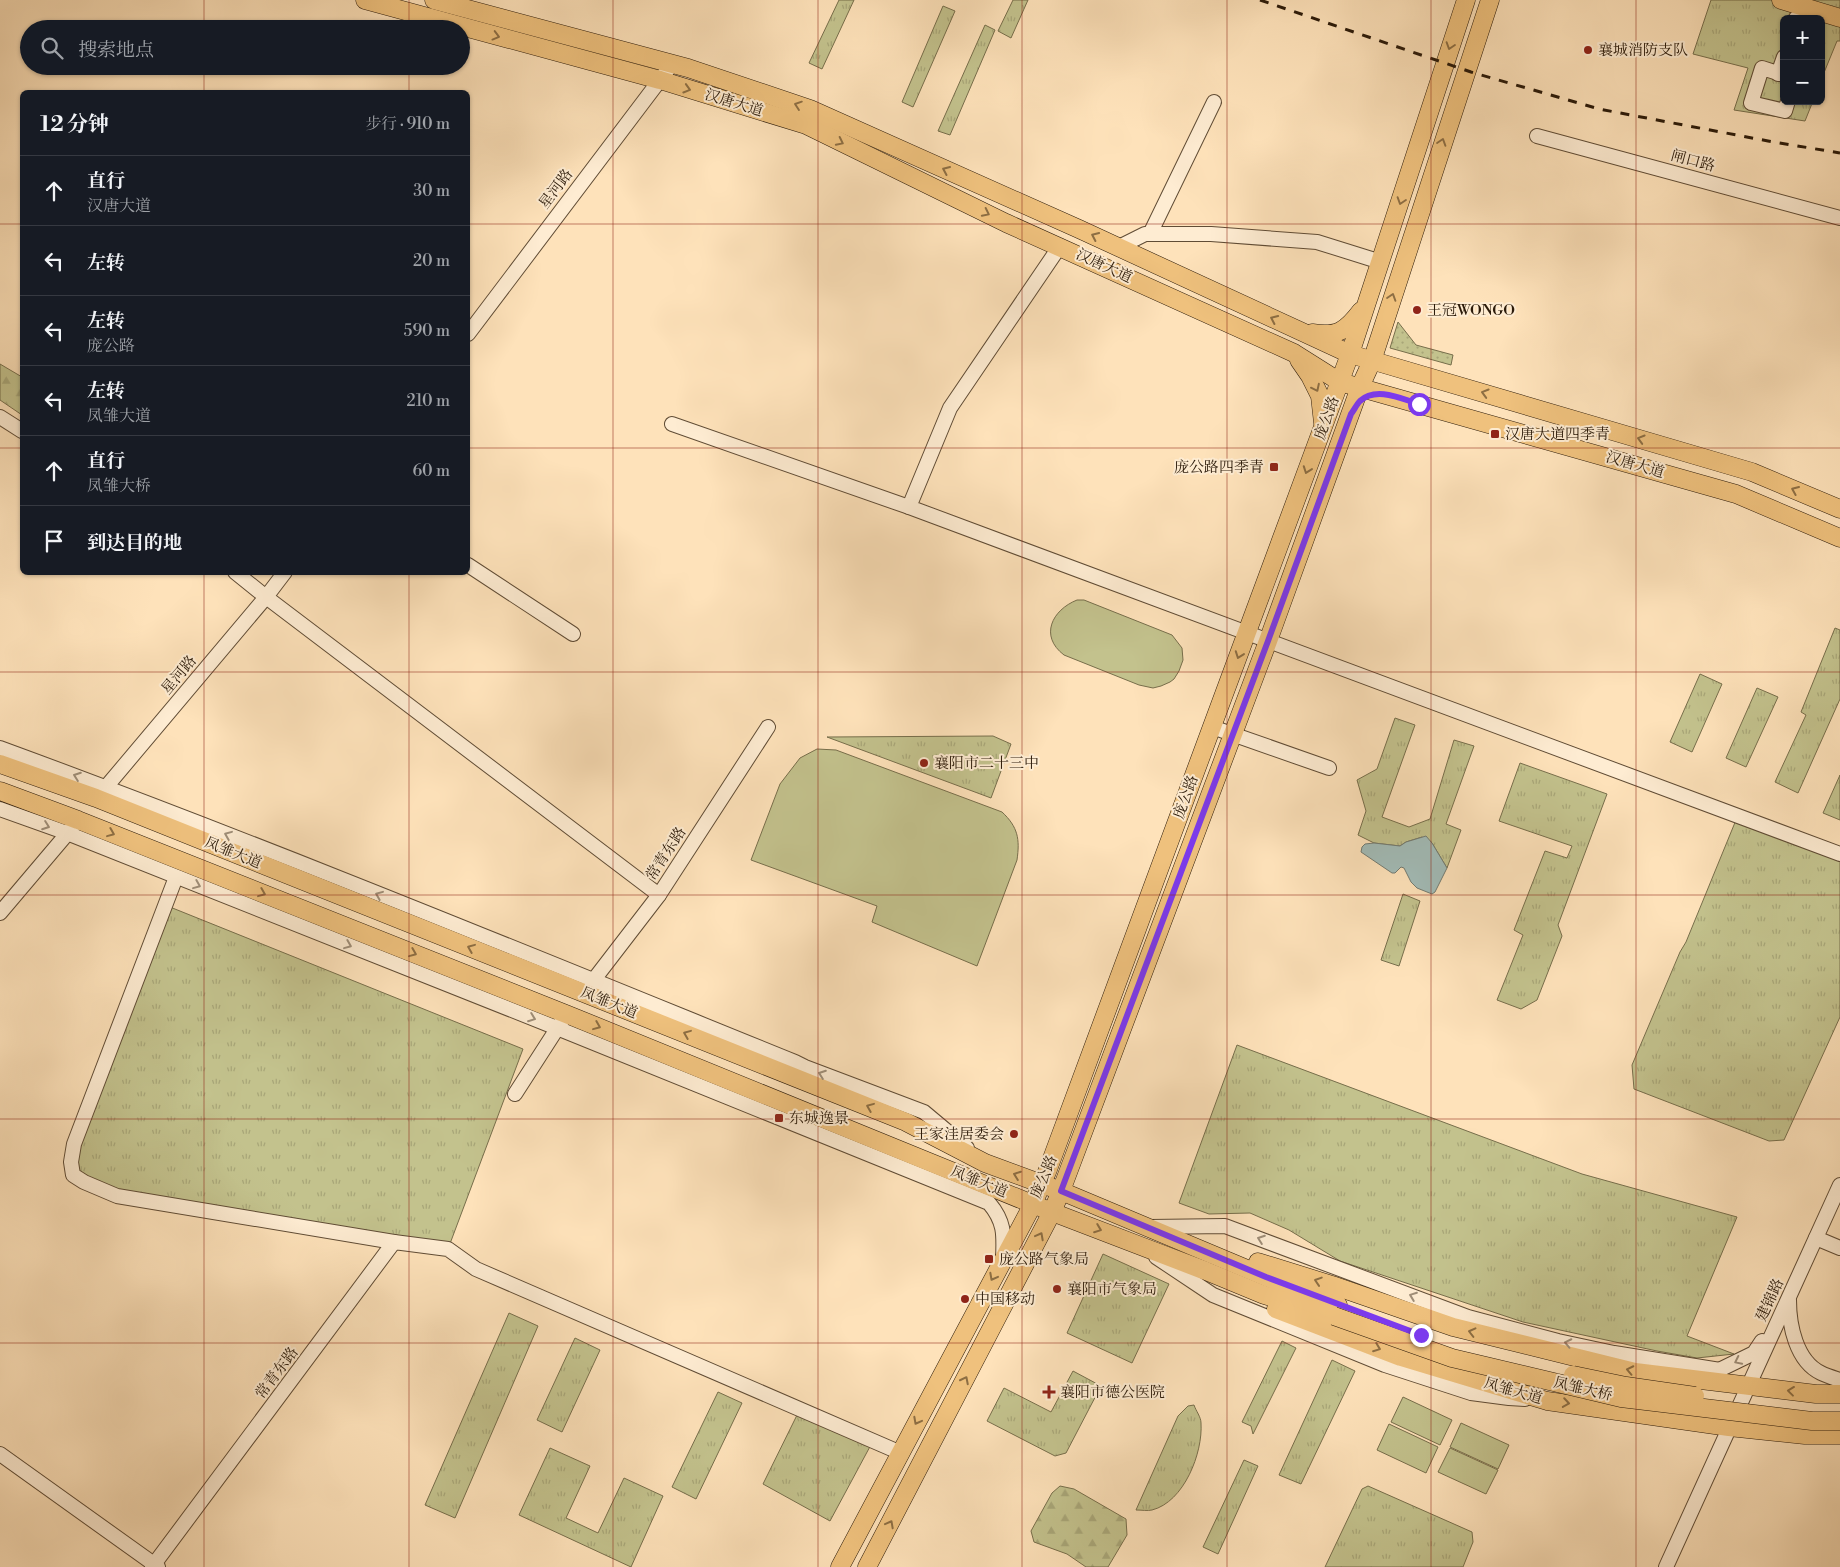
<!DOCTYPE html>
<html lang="zh">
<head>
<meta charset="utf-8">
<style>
  :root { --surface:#171b24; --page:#242831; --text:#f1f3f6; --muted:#9ea1a6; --line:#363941 }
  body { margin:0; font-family:"Libre Bodoni","Noto Serif SC",serif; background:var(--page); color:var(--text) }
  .controls { position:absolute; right:15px; top:15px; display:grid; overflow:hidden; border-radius:8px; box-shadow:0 1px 4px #0004 }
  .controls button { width:45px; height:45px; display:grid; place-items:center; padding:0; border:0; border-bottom:1px solid var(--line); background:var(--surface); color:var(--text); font:25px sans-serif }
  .stop { position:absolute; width:15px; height:15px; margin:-11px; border:4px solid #7c3aed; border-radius:50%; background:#fff }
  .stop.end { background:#7c3aed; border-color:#fff; box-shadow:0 1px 5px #0008 }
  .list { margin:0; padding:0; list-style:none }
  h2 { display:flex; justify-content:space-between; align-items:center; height:65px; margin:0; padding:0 20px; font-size:21px }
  h2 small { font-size:16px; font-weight:400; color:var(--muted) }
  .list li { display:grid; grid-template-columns:32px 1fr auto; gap:15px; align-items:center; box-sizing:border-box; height:70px; padding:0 20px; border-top:1px solid var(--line) }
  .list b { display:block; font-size:19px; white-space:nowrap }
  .list p { margin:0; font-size:16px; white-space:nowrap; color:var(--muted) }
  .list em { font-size:16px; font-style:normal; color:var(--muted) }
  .icon { flex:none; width:28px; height:28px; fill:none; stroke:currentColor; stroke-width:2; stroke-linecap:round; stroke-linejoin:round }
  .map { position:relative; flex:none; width:1840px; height:1567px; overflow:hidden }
  .search { position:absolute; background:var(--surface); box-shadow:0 1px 4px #0004; left:20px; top:20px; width:450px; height:55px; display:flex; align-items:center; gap:12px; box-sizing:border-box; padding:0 18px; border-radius:28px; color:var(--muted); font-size:19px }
  .panel { position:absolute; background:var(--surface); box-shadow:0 1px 4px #0004; left:20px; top:90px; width:450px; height:485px; border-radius:8px }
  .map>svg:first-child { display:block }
</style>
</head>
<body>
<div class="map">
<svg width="1840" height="1567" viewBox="0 0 1840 1567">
  <defs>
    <pattern id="grass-tufts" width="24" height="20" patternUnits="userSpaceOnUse" patternTransform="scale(1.25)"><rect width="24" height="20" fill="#c3c28d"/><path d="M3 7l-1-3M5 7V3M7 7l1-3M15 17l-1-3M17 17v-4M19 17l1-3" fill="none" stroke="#a8a678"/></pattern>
    <pattern id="forest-firs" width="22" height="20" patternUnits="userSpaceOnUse" patternTransform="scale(1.25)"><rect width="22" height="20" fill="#c3c28d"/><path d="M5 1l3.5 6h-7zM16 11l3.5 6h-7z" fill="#a8a678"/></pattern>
    <pattern id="garden-dots" width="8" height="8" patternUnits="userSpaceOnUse" patternTransform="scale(1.25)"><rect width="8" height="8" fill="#c3c28d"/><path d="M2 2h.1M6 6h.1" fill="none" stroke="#a8a678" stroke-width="1.8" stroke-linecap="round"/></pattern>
  </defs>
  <rect width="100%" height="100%" fill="#fee2ba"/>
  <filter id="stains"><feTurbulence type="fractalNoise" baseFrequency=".004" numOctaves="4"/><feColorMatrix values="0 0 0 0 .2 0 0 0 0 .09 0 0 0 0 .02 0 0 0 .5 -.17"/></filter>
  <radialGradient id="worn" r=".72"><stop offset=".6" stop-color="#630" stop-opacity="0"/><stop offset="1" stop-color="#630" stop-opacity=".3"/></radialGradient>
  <g fill="url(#grass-tufts)" stroke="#776e4b">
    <path d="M839 0H854L822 69 809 63Z"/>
    <path d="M1013 0H1028L1011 38 998 31Z"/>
    <path d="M1711 0H1840V41H1837L1821 80V19H1784V101H1813L1805 121 1734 110 1748 68 1693 54Z"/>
    <path d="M943 6 955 11 913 107 902 102Z"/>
    <path d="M985 25 995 30 950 135 938 131Z"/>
    <path d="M1835 628 1840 630V699L1798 793 1775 782 1806 715 1801 712Z"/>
    <path d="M1700 674 1722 684 1692 752 1670 742Z"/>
    <path d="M1757 688 1778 697 1746 767 1726 758Z"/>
    <path d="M1395 718 1415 725 1382 817 1409 827 1430 819 1454 740 1474 746 1446 824 1461 830 1447 868 1432 843 1422 837 1406 842 1400 846 1374 843 1358 835 1366 811 1357 780 1377 769Z"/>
    <path d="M993 736 1011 744 991 798 827 737Z"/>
    <path d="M1520 763 1607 794 1558 925 1562 936 1537 1000 1521 1009 1497 1000 1523 935 1514 930 1545 851 1567 858 1572 846 1499 821Z"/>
    <path d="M1840 775V820L1823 813Z"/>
    <path d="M1736 820 1840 861V1017L1784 1140 1769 1141 1634 1089 1632 1065 1680 952 1686 942Z"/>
    <path d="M1403 894 1420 901 1399 966 1381 960Z"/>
    <path d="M165 905 523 1049 448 1249 117 1196 73 1175 74 1144Z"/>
    <path d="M1237 1045 1582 1174 1737 1217 1687 1336 1734 1354 1697 1358 1657 1351 1523 1322 1340 1261 1289 1230 1250 1213 1209 1214 1179 1203Z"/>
    <path d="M1103 1254 1169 1284 1132 1363 1067 1333Z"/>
    <path d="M509 1313 538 1326 455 1518 425 1505Z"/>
    <path d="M575 1338 600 1350 562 1432 537 1420Z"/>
    <path d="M1282 1341 1296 1348 1253 1434 1251 1426 1242 1422Z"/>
    <path d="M1332 1360 1355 1371 1301 1484 1279 1475Z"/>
    <path d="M1073 1371 1101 1386 1066 1453 1055 1456 987 1421 1004 1388 1051 1412Z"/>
    <path d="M718 1392 742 1403 696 1499 672 1487Z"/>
    <path d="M1194 1405C1196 1411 1201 1417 1201 1423 1203 1453 1184 1502 1152 1510 1148 1511 1141 1510 1136 1510L1178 1416 1188 1406Z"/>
    <path d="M800 1409 873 1441 830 1521 763 1484Z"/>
    <path d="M550 1448 590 1466 566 1518 598 1533 624 1478 663 1496 631 1567 519 1515Z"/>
    <path d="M1244 1460 1258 1466 1218 1554 1203 1547Z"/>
    <path d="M1368 1486 1472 1532 1473 1542 1463 1567H1325L1362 1489Z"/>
  </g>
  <g fill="url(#forest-firs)" stroke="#776e4b">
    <path d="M0 364 22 377V415L0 400Z"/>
    <path d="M1060 1486 1074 1489 1126 1519 1127 1535 1108 1567H1086L1067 1554 1034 1542 1031 1531 1052 1493Z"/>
  </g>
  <path fill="url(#garden-dots)" stroke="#776e4b" d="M1398 322 1416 345 1453 355 1451 365 1390 348Z"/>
  <g fill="#c3c28d" stroke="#776e4b">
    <path d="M1077 600H1084L1172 635 1182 648 1183 660 1179 671 1174 679 1170 682 1161 686 1153 688 1139 685 1064 655C1039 636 1052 610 1077 600Z"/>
    <path d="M817 749 836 750 1002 812C1018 827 1020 839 1017 860L977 966 872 922 877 906 751 860 780 784 800 758Z"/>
    <path d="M1403 1397 1452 1420 1440 1445 1391 1422Z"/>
    <path d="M1461 1423 1509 1445 1498 1469 1450 1447Z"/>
    <path d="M1389 1424 1438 1447 1426 1473 1377 1450Z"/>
    <path d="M1450 1448 1498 1470 1486 1494 1438 1472Z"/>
  </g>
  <path fill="#a2bcb8" stroke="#727b72" d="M1426 836 1432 843 1447 868 1435 892 1432 894 1417 888 1411 882 1404 868 1401 867 1395 873H1392L1361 852 1362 847 1365 844 1374 843 1400 846 1406 842Z"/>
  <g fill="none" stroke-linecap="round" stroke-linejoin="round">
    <g stroke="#604c35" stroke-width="16">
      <g id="minor">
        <path d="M1796 19V18"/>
        <path d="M1778 74 1784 57"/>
        <path d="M1784 75 1762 68 1751 103 1785 111 1788 101"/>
        <path d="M1537 136 1840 218"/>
        <path d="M1150 234 1214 102"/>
        <path d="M1060 246 950 408 909 507 1840 854"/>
        <path d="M1119 247 1145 234H1211L1317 242 1381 262"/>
        <path d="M468 334 672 64"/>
        <path d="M0 417 22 431"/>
        <path d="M672 424 909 507"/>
        <path d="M468 565 573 634"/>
        <path d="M235 572 266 597 659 895"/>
        <path d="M1212 727 1329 768"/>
        <path d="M0 748C267 846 531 955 795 1062L805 1067 924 1112 967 1148"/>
        <path d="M101 793 266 597 285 572"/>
        <path d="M0 809 67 833 557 1028 989 1203C1005 1222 1004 1235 1003 1259"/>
        <path d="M176 877 74 1144 71 1162 73 1175 84 1182 117 1196 394 1242"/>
        <path d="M0 913 72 828"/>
        <path d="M589 986 659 895 768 727"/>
        <path d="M515 1094 562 1021"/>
        <path d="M1150 1227 1225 1226 1468 1317 1558 1341 1614 1353 1720 1370"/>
        <path d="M1816 1238 1840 1248"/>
        <path d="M1156 1257 1213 1295 1385 1365 1471 1393 1509 1398 1525 1399"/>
        <path d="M1789 1300C1789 1325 1796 1361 1821 1373 1827 1376 1834 1378 1840 1380"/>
        <path d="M1713 1373 1754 1353 1762 1341"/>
        <path d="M0 1454 158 1567"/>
        <path d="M152 1567 394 1242 448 1249 476 1269 901 1453"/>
        <path d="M1666 1567 1840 1185"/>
      </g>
    </g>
    <g stroke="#2b1a09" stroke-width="19">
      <g id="major">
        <path d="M365 0 660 80 806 125 1006 223 1294 353 1340 382 1736 494 1840 538"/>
        <path d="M434 0 688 68 810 109 1079 229 1350 354 1752 472 1840 509"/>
        <path d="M1781 0 1840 18"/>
        <path d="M1312 333C1337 337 1346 331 1361 311"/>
        <path d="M1299 360 1310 376 1320 396 1323 423"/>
        <path d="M0 764 96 798 906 1122 985 1163 1061 1191 1266 1277 1338 1305"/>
        <path d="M0 791 78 820 566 1014 1052 1212 1206 1271 1264 1295 1334 1316"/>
        <path d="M1258 1262 1332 1285 1453 1327 1635 1372 1816 1394H1840"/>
        <path d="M1276 1309 1401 1357 1547 1401 1729 1427 1805 1435H1840"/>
        <path d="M840 1567 1033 1204 1047 1172 1350 354 1466 0"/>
        <path d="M867 1567 1052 1212 1061 1191 1268 641 1360 387 1372 361 1490 0"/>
      </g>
    </g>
    <use href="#minor" stroke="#feecd2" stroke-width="14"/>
    <use href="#major" stroke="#efc17d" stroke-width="18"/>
    <path stroke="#2b1a09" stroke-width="3" stroke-dasharray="9 9" stroke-linecap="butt" d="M1260 0 1471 72 1599 109 1768 141 1840 153"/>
    <g stroke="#2b1a09" stroke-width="19" stroke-linecap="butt">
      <g id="major-bridge">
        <path d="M1334 1316 1452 1358 1621 1398 1812 1421H1840"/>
        <path d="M1573 1375 1626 1386 1695 1396"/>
      </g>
    </g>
    <use href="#major-bridge" stroke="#efc17d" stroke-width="18"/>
  </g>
  <defs><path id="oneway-chevron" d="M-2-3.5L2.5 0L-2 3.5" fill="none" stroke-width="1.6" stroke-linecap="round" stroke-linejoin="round" transform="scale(1.25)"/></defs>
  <g stroke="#8d6e43">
    <use href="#oneway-chevron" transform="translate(496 36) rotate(15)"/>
    <use href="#oneway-chevron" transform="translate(1450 46) rotate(108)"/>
    <use href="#oneway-chevron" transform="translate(687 89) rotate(17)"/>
    <use href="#oneway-chevron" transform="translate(798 105) rotate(-161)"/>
    <use href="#oneway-chevron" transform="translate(840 142) rotate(26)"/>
    <use href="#oneway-chevron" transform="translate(1442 142) rotate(-72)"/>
    <use href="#oneway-chevron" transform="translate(946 170) rotate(-156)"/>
    <use href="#oneway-chevron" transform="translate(1401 201) rotate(108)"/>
    <use href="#oneway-chevron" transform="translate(986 213) rotate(26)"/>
    <use href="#oneway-chevron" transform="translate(1095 236) rotate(-155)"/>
    <use href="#oneway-chevron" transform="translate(1392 297) rotate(-72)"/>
    <use href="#oneway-chevron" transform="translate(1274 319) rotate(-155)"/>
    <use href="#oneway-chevron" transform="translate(1316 388) rotate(64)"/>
    <use href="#oneway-chevron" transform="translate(1485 393) rotate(-164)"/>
    <use href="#oneway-chevron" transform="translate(1641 439) rotate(-164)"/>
    <use href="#oneway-chevron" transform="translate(1307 470) rotate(110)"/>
    <use href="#oneway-chevron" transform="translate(1795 490) rotate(-157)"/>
    <use href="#oneway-chevron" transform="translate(1239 655) rotate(110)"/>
    <use href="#oneway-chevron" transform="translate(111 833) rotate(22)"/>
    <use href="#oneway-chevron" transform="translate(262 893) rotate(22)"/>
    <use href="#oneway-chevron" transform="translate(471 948) rotate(-158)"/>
    <use href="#oneway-chevron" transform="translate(413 953) rotate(22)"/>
    <use href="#oneway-chevron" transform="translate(597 1026) rotate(22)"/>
    <use href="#oneway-chevron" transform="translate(687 1034) rotate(-158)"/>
    <use href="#oneway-chevron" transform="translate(870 1107) rotate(-158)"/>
    <use href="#oneway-chevron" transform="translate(1017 1175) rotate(-160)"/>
    <use href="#oneway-chevron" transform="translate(1098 1229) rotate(21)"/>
    <use href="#oneway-chevron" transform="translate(1040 1236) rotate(-62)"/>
    <use href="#oneway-chevron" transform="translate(993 1277) rotate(118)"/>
    <use href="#oneway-chevron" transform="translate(1318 1281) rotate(-162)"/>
    <use href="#oneway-chevron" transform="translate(1472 1332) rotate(-166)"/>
    <use href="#oneway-chevron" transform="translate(1377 1348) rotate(21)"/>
    <use href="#oneway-chevron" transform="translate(1630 1370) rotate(-168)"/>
    <use href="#oneway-chevron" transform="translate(965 1380) rotate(-63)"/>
    <use href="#oneway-chevron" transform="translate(1791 1391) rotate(-173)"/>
    <use href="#oneway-chevron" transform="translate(1566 1403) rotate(9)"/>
    <use href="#oneway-chevron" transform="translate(917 1421) rotate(118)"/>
    <use href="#oneway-chevron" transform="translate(890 1524) rotate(-62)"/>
  </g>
  <g stroke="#9f8e78">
    <use href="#oneway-chevron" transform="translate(77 776) rotate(-160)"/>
    <use href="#oneway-chevron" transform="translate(46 826) rotate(20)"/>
    <use href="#oneway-chevron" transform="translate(228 835) rotate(-158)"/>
    <use href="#oneway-chevron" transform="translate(197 885) rotate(22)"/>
    <use href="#oneway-chevron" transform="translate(379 895) rotate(-158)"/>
    <use href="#oneway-chevron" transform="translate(348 945) rotate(22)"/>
    <use href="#oneway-chevron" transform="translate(532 1018) rotate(21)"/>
    <use href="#oneway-chevron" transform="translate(822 1074) rotate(-160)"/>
    <use href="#oneway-chevron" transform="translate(1261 1239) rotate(-160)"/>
    <use href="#oneway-chevron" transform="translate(1413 1296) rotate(-159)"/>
    <use href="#oneway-chevron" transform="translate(1568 1343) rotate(-168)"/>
    <use href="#oneway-chevron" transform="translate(1738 1361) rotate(154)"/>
  </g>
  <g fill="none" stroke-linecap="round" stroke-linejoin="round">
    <path stroke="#7c3aed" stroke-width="6" d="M1419 404C1402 399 1376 386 1360 401 1357 404 1354 410 1351 414L1268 641 1061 1191 1266 1277 1421 1335"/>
  </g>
  <path fill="none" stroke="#8f2418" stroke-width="1" stroke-opacity="0.55" d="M204 0V29M409 0V29M613 0V1567M818 0V1567M1022 0V1567M1227 0V1567M1431 0V1567M1636 0V1567M204 66V92M409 66V92M0 224H22M468 224H1840M0 448H22M468 448H1840M204 572V1567M409 572V1567M0 672H1840M0 895H1840M0 1119H1840M0 1343H1840"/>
  <g fill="#8f2418" stroke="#feecd2" stroke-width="2">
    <circle cx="1588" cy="50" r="5"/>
    <circle cx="1417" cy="310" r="5"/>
    <rect x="1490" y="429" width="10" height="10" rx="2.5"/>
    <rect x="1269" y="462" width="10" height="10" rx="2.5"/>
    <circle cx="924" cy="763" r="5"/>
    <rect x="774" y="1113" width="10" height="10" rx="2.5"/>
    <circle cx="1014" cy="1134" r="5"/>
    <rect x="984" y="1254" width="10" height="10" rx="2.5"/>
    <circle cx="1057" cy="1289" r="5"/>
    <circle cx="965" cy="1299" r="5"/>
    <path d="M1046.5 1384.5h5v5h5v5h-5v5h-5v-5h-5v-5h5z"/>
  </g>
  <g text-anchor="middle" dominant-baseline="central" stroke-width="4" stroke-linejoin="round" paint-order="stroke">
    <g font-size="15" fill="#2b1a09" stroke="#feecd2" text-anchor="start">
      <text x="1598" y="50">襄城消防支队</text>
      <text x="1427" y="310">王冠WONGO</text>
      <text x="1505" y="434">汉唐大道四季青</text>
      <text x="1264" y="467" text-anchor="end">庞公路四季青</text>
      <text x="934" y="763">襄阳市二十三中</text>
      <text x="789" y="1118">东城逸景</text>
      <text x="1004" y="1134" text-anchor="end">王家洼居委会</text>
      <text x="999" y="1259">庞公路气象局</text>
      <text x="1067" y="1289">襄阳市气象局</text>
      <text x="975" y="1299">中国移动</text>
      <text x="1060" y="1392">襄阳市德公医院</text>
    </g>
    <g font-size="15" fill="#2b1a09" stroke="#feecd2">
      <text transform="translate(734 103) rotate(17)">汉唐大道</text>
      <text transform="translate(1693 161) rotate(15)">闸口路</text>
      <text transform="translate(556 189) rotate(-53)">星河路</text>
      <text transform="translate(1104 266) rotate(25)">汉唐大道</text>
      <text transform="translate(1327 418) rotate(-70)">庞公路</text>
      <text transform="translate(1635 465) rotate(16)">汉唐大道</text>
      <text transform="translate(179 675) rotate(-50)">星河路</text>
      <text transform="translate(1186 797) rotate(-70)">庞公路</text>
      <text transform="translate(233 853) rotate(22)">凤雏大道</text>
      <text transform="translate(666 854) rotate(-57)">常青东路</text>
      <text transform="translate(609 1003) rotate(22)">凤雏大道</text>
      <text transform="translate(1044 1177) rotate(-67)">庞公路</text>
      <text transform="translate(979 1182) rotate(22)">凤雏大道</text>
      <text transform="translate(1770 1300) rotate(-65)">建锦路</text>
      <text transform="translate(277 1373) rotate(-53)">常青东路</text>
      <text transform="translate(1583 1389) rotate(13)">凤雏大桥</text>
      <text transform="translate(1513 1391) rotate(16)">凤雏大道</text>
    </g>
  </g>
  <rect width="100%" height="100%" filter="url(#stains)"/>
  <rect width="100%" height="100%" fill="url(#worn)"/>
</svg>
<div class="controls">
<button>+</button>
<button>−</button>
</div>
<div class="stop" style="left:1419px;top:404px"></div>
<div class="stop end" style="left:1421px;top:1335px"></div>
<div class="search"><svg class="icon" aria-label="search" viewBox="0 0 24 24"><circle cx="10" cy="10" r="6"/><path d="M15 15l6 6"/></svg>搜索地点</div>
<section class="panel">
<h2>12 分钟<small>步行 · 910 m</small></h2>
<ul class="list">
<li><svg class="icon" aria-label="ahead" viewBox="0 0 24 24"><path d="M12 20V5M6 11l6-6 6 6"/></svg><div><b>直行</b><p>汉唐大道</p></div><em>30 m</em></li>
<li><svg class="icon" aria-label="left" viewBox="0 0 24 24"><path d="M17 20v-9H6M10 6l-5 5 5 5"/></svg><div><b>左转</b></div><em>20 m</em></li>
<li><svg class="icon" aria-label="left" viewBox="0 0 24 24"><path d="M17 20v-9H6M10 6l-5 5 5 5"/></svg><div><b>左转</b><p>庞公路</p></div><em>590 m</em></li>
<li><svg class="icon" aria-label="left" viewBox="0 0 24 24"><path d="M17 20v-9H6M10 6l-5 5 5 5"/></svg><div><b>左转</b><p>凤雏大道</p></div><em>210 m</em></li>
<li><svg class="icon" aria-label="ahead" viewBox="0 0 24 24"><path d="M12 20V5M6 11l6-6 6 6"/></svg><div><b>直行</b><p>凤雏大桥</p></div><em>60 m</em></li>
<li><svg class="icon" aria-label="arrive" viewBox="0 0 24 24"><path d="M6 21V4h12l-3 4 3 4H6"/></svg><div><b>到达目的地</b></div></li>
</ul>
</section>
</div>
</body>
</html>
